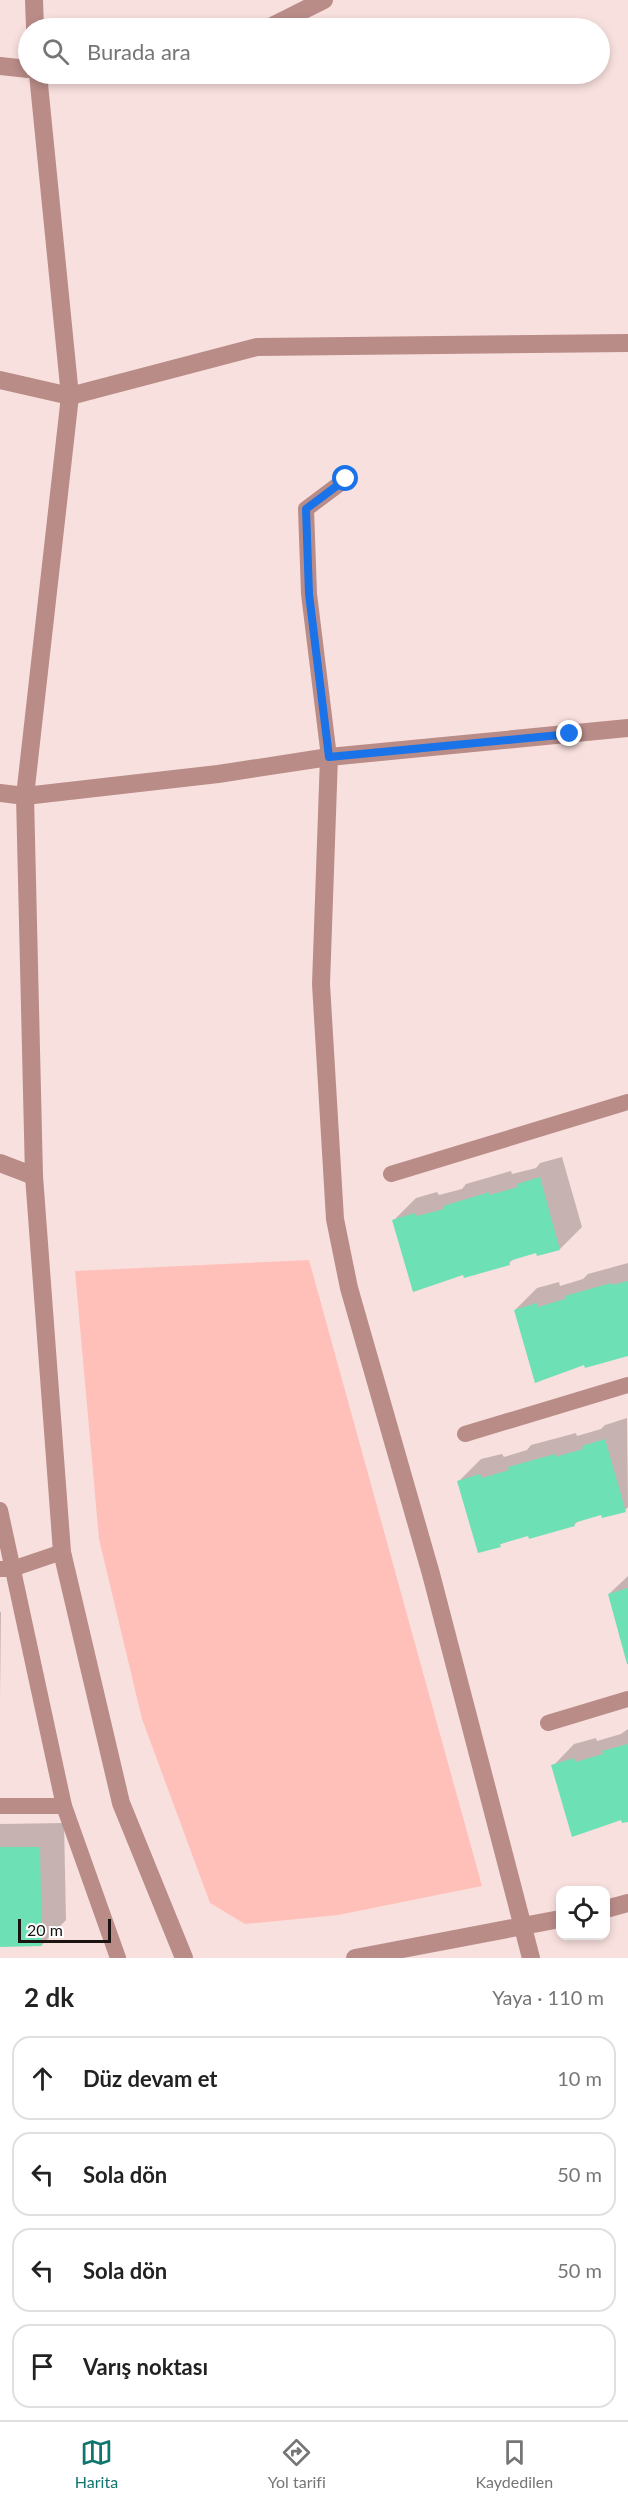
<!DOCTYPE html>
<html lang="tr">
<head>
<meta charset="utf-8">
<style>
  :root { --surface:#fff; --page:#f2f2f2; --text:#222; --muted:#767676; --line:#e0e0e0; --accent:#0f766e }
  body { margin:0; font-family:Lato,sans-serif; background:var(--page); color:var(--text) }
  .controls { position:absolute; right:18px; bottom:18px; display:grid; overflow:hidden; border-radius:12px; box-shadow:0 3px 9px #0003 }
  .controls button { width:54px; height:54px; display:grid; place-items:center; padding:0; border:0; border-bottom:2px solid var(--line); background:var(--surface); color:var(--text); font:30px sans-serif }
  .scale { position:absolute; left:18px; bottom:15px; width:93px; box-sizing:border-box; padding-left:6px; border:3px solid #1a1312; border-top:0; font-size:16px; line-height:21px; white-space:nowrap; color:#1a1312; -webkit-text-stroke:4px #fff; paint-order:stroke }
  .stop { position:absolute; width:18px; height:18px; margin:-14px; border:4px solid #1a73e8; border-radius:50%; background:#fff }
  .stop.end { background:#1a73e8; border-color:#fff; box-shadow:0 2px 6px #0008 }
  .list { margin:0; padding:0; list-style:none }
  h2 { display:flex; justify-content:space-between; align-items:center; height:78px; margin:0; padding:0 24px; font-size:26px }
  h2 small { font-size:20px; font-weight:400; color:var(--muted) }
  .list li { display:grid; grid-template-columns:39px 1fr auto; gap:18px; align-items:center; box-sizing:border-box; height:84px; margin:0 12px 12px; padding:0 12px; border:2px solid var(--line); border-radius:18px }
  .list b { display:block; font-size:22px; white-space:nowrap }
  .list em { font-size:20px; font-style:normal; color:var(--muted) }
  .icon { flex:none; width:33px; height:33px; fill:none; stroke:currentColor; stroke-width:2; stroke-linecap:round; stroke-linejoin:round }
  .map { position:relative; flex:none; width:628px; height:1958px; overflow:hidden }
  .search { position:absolute; background:var(--surface); box-shadow:0 3px 9px #0003; left:18px; right:18px; top:18px; height:66px; display:flex; align-items:center; gap:15px; box-sizing:border-box; padding:0 21px; border-radius:33px; color:var(--muted); font-size:22px }
  .sheet { height:462px; background:var(--surface) }
  nav { display:flex; justify-content:space-around; align-items:center; box-sizing:border-box; height:84px; border-top:2px solid var(--line); background:var(--surface); font-size:16px; color:var(--muted) }
  nav a { display:grid; justify-items:center; gap:3px }
  nav .on { color:var(--accent) }
  .map>svg:first-child { display:block }
</style>
</head>
<body>
<div class="map">
<svg width="628" height="1958" viewBox="0 0 628 1958">
  <rect width="100%" height="100%" fill="#f8e0de"/>
  <path fill="#ffc0ba" d="M309 1260 482 1886 338 1915 245 1924 210 1903 142 1719 99 1539 75 1271Z"/>
  <g fill="#0003">
    <path d="M562 1157 582 1227 560 1249 538 1255 537 1251 515 1258 509 1263 394 1220 416 1198 437 1192 439 1195 462 1189 466 1184 511 1171 512 1174 536 1168 540 1163Z"/>
    <path d="M628 1263V1355L515 1310 537 1288 559 1282 560 1286 583 1279 588 1274Z"/>
    <path d="M627 1418 628 1507 625 1510 602 1513 579 1520 574 1525 529 1534 479 1552 459 1481 481 1459 502 1454 504 1457 527 1450 531 1445 576 1433 577 1436 601 1429 605 1425Z"/>
    <path d="M628 1576V1661L609 1594Z"/>
    <path d="M0 1612H1L0 1700Z"/>
    <path d="M628 1729V1820L553 1766 574 1744 596 1738 597 1741 621 1734Z"/>
    <path d="M64 1823 66 1920 42 1945 0 1946V1824Z"/>
  </g>
  <g fill="#6ee0b5">
    <path d="M540 1177 560 1250 537 1256 536 1253 509 1261 510 1265 464 1278 463 1275 413 1292 392 1220 415 1213 417 1216 444 1209 443 1206 490 1192V1195L518 1187 517 1184Z"/>
    <path d="M628 1281V1356L585 1368 584 1365 535 1383 514 1310 537 1303 538 1307 565 1299V1296L611 1283 612 1285Z"/>
    <path d="M605 1439 626 1512 602 1518 601 1515 574 1523 575 1526 529 1539 528 1536 500 1544 501 1547 478 1553 457 1481 480 1474 482 1478 509 1470 508 1467 555 1454V1457L583 1449 582 1446Z"/>
    <path d="M628 1588V1664H627L608 1594Z"/>
    <path d="M628 1744V1822L622 1823 621 1820 572 1837 551 1765 574 1758 575 1762 603 1754 602 1751Z"/>
    <path d="M0 1847H40L42 1946 0 1947Z"/>
  </g>
  <g fill="none" stroke-linecap="round" stroke-linejoin="round">
    <g stroke="#b98c88" stroke-width="16">
      <path d="M329 757 309 594 306 509 346 479"/>
      <path d="M391 1174 628 1102"/>
      <path d="M465 1434 628 1385"/>
      <path d="M0 1510 64 1806 118 1958"/>
      <path d="M1 1569H12L62 1552"/>
      <path d="M548 1723 628 1699"/>
      <path d="M0 1806H64"/>
    </g>
    <g stroke="#b98c88" stroke-width="18">
      <path d="M34 0 35 28"/>
      <path d="M268 28 324 0"/>
      <path d="M0 66 28 69"/>
      <path d="M38 74 70 396 25 796 34 1176 62 1552 121 1803 184 1958"/>
      <path d="M0 380 70 396 257 347 628 343"/>
      <path d="M329 757 321 984 335 1219 349 1288 431 1574 531 1958"/>
      <path d="M0 793 25 796 218 774 329 757 628 728"/>
      <path d="M0 1163 34 1176"/>
      <path d="M606 1909 628 1903"/>
      <path d="M355 1958 560 1919"/>
    </g>
  </g>
  <g fill="none" stroke-linecap="round" stroke-linejoin="round">
    <path stroke="#1a73e8" stroke-width="8" d="M346 479 306 509 309 594 329 757 570 734"/>
  </g>
</svg>
<div class="controls">
<button><svg class="icon" aria-label="locate" viewBox="0 0 24 24"><circle cx="12" cy="12" r="6"/><path d="M12 2v4M12 18v4M2 12h4M18 12h4"/></svg></button>
</div>
<div class="scale">20 m</div>
<div class="stop" style="left:346px;top:479px"></div>
<div class="stop end" style="left:570px;top:734px"></div>
<div class="search"><svg class="icon" aria-label="search" viewBox="0 0 24 24"><circle cx="10" cy="10" r="6"/><path d="M15 15l6 6"/></svg>Burada ara</div>
</div>
<section class="sheet">
<h2>2 dk<small>Yaya · 110 m</small></h2>
<ul class="list">
<li><svg class="icon" aria-label="ahead" viewBox="0 0 24 24"><path d="M12 20V5M6 11l6-6 6 6"/></svg><div><b>Düz devam et</b></div><em>10 m</em></li>
<li><svg class="icon" aria-label="left" viewBox="0 0 24 24"><path d="M17 20v-9H6M10 6l-5 5 5 5"/></svg><div><b>Sola dön</b></div><em>50 m</em></li>
<li><svg class="icon" aria-label="left" viewBox="0 0 24 24"><path d="M17 20v-9H6M10 6l-5 5 5 5"/></svg><div><b>Sola dön</b></div><em>50 m</em></li>
<li><svg class="icon" aria-label="arrive" viewBox="0 0 24 24"><path d="M6 21V4h12l-3 4 3 4H6"/></svg><div><b>Varış noktası</b></div></li>
</ul>
</section>
<nav>
<a class="on"><svg class="icon" aria-label="map" viewBox="0 0 24 24"><path d="M3 6l6-2 6 2 6-2v14l-6 2-6-2-6 2zM9 4v14M15 6v14"/></svg>Harita</a>
<a><svg class="icon" aria-label="directions" viewBox="0 0 24 24"><path d="M12 3l9 9-9 9-9-9zM9 14v-3h6M13 9l2 2-2 2"/></svg>Yol tarifi</a>
<a><svg class="icon" aria-label="saved" viewBox="0 0 24 24"><path d="M7 4h10v16l-5-4-5 4z"/></svg>Kaydedilen</a>
</nav>
</body>
</html>
